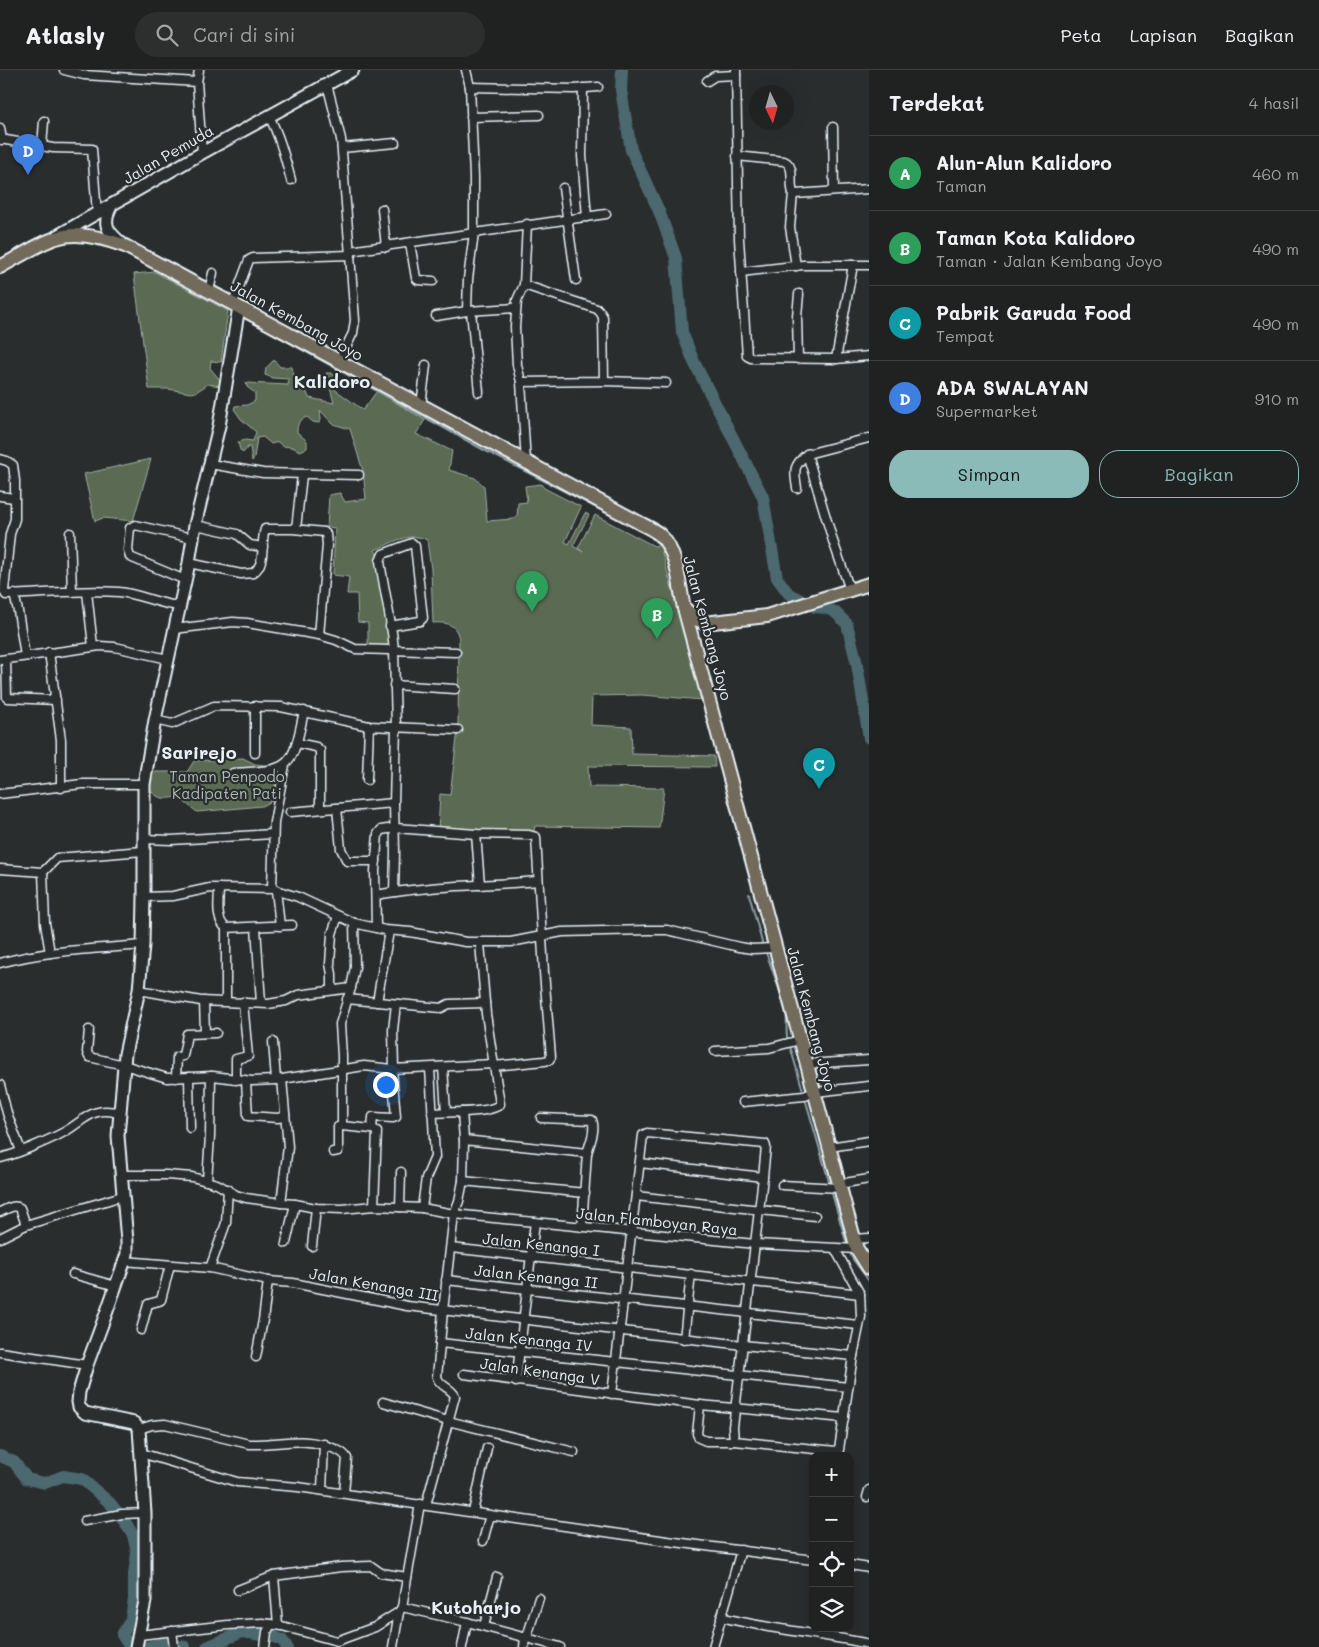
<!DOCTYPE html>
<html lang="id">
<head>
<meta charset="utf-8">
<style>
  :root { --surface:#202222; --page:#2d2f2f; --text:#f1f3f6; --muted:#a2a4a5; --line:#3d3f40; --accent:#8bbbb9 }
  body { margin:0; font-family:Mali,sans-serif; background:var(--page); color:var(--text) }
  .controls { position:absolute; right:15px; bottom:15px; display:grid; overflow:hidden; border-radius:10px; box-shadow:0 5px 20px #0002 }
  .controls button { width:45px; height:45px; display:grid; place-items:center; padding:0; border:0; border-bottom:1px solid var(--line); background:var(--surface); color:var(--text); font:25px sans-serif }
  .compass { position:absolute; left:749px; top:15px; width:45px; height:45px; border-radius:50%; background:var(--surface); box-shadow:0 5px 20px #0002; rotate:175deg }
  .you { position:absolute; left:385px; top:1014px; width:18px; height:18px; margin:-12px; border:4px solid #fff; border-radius:50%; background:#1a73e8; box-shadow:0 0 0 8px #1a73e833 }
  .badge { display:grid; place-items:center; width:32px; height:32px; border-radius:50%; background:var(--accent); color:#fff; font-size:16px; font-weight:700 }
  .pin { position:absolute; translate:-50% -41px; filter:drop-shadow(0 1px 2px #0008) }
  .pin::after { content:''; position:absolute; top:26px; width:18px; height:15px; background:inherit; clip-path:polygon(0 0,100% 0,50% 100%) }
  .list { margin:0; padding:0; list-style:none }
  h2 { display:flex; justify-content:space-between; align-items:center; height:65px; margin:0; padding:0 20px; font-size:21px }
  h2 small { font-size:16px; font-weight:400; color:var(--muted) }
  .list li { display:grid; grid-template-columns:32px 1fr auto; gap:15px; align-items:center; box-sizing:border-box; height:75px; padding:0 20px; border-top:1px solid var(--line) }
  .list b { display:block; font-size:19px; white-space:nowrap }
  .list p { margin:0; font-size:16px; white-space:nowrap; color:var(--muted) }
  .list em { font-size:16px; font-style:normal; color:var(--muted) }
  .actions { display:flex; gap:10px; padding:15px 20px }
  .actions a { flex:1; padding:11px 0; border:1px solid var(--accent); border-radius:20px; text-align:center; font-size:18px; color:var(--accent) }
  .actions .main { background:var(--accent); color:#111 }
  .icon { flex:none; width:28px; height:28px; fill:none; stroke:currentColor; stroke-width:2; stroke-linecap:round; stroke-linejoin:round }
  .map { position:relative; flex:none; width:869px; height:1577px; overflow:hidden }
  header { display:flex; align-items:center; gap:30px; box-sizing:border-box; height:70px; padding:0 25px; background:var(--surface); border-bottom:1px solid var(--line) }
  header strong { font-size:24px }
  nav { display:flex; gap:28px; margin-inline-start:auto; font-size:18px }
  .search { width:350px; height:45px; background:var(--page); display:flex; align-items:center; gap:12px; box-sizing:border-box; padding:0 18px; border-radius:28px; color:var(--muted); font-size:19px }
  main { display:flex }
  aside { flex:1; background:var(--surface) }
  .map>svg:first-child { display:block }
</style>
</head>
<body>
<header>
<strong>Atlasly</strong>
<div class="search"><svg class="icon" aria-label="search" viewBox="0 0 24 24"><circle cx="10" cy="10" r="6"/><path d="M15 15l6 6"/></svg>Cari di sini</div>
<nav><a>Peta</a><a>Lapisan</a><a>Bagikan</a></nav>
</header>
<main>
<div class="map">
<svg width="869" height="1577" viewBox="0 0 869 1577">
  <rect width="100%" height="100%" fill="#2a2d2e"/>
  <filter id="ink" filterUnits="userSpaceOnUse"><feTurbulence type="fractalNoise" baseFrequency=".02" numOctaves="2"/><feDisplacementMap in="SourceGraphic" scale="10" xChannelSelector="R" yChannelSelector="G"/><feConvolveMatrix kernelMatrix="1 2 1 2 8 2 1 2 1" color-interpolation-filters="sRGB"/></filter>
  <g filter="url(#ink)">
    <g fill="#5a6a52" stroke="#a1aea5">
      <path d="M155 202 228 241 221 292 211 291 210 298 221 311 220 316 208 314 196 322 191 323 168 319H149L134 204Z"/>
      <path d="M274 290 280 297H292L295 310 298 315H304L309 328 334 333 326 303H331L338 308 337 313 333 318 363 340 377 321 425 350 416 364 452 381 449 400 475 408 484 416 487 451 513 449 517 447 518 433 527 432 525 416 541 414 544 418 581 437 565 472 569 474 585 443 589 445 573 476 583 482 578 478 595 445 654 476 660 475 703 630 642 625 592 626 591 655 631 657 632 684 714 686 715 697 588 696 589 717 664 718 659 758 535 756 533 765 438 761 440 724 450 725 458 660 459 569C456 554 447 552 433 553L431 499 427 470C410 461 392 473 375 480L380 491 393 576 368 577V553L358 552 357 524H347L349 507 333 505 335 458 327 457 329 425 340 423 345 432 366 429 363 401 350 359 333 354 320 340 321 350 319 353 313 352 307 347C299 350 297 354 297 362L307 371V378L300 381 292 377 282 376 278 372 271 374 263 367 257 368 254 388 252 391 250 377H248L243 383 240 380 238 372 245 370 253 371 256 362 241 349 234 339 235 336 247 335 255 331V323L247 317 246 313 288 315 289 309 273 308 265 305 266 298Z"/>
      <path d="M151 389 133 451 103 448 95 451 84 404Z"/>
      <path d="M243 688 255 694 282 697 276 729 262 736 197 742 178 727C165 729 159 730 150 720L151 702H187L194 691Z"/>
    </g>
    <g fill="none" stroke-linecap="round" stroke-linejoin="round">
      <g stroke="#8a9fa5" stroke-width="2">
        <path d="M241 246 484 380 624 452"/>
        <path d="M648 464 656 472"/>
        <path d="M749 824 763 876"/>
        <path d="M765 880C773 901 781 922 786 944 788 953 785 962 788 971"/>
        <path d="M790 976 804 1024"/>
        <path d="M805 1028 830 1115"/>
        <path d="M831 1120 847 1175"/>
        <path d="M850 1182 852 1188 869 1211"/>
      </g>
      <g stroke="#4b696e" stroke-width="12">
        <path d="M622 0 621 20 631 80 659 141 676 188 682 262 694 292 763 427 777 508 789 524 815 537 826 538 835 542 847 554 857 594 869 668"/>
        <path d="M0 1386 14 1392 27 1409 45 1413 63 1406 82 1409 110 1433 127 1455 133 1465 137 1483 134 1504V1529L131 1549 122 1565 130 1577"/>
        <path d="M147 1577 164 1573 185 1577"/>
        <path d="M207 1577 242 1562 275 1567 282 1570 287 1577"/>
      </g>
      <g stroke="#e8f1f8" stroke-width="11">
        <g id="street">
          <path d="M64 0 84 5 197 12 202 83"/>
          <path d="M466 0 470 17 474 107V163L468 209 467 241"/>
          <path d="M736 0 739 169 747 286 751 288 836 289 869 286"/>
          <path d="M707 11 715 6 736 5"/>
          <path d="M197 12 199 0"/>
          <path d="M327 14 341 69 355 250 353 263 339 291"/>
          <path d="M470 17 574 19 598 17"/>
          <path d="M583 18 582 86 587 147"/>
          <path d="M269 46C280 67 285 88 291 110"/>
          <path d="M471 47 539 45"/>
          <path d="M833 57 834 120"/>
          <path d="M0 58 2 70"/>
          <path d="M0 69 53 78 92 79 97 144"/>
          <path d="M42 76 44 51"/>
          <path d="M342 78 395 73"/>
          <path d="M737 86 784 91C796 96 789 112 793 123L795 124 869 119"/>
          <path d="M563 118 576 210"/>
          <path d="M793 123 790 157 796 196"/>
          <path d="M382 139 386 177"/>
          <path d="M410 173 416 208 418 210 433 211"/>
          <path d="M350 181 606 144"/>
          <path d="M741 202 803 195H869"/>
          <path d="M209 221 213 203"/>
          <path d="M233 233 249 190 253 188 351 185"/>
          <path d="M471 241 479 322"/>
          <path d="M436 246 467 241 516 238"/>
          <path d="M798 289 797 246 799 224"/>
          <path d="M836 289 853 195"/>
          <path d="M604 311 666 313"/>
          <path d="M521 312 604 311 603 247 600 242 597 239 524 215"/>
          <path d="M421 336 426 295"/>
          <path d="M0 389 7 391 13 395 15 411V449L10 464 4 521 6 525C44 524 81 519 119 522 140 524 158 534 179 536"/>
          <path d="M526 393 521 312 517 295 515 257 517 230 524 215 527 154"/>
          <path d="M210 394 263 403 359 405"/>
          <path d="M797 418C794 400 793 396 807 384"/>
          <path d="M0 426 14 428"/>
          <path d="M196 455 237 464 250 475 263 477"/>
          <path d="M296 459 302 405"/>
          <path d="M70 463 72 522"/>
          <path d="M189 493 241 504 253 503C267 493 260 473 265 459H293L324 462 326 464 327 475 319 565"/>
          <path d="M185 510 130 487 128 480 130 458 135 455 192 468"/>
          <path d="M850 520 833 471 807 384 869 368"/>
          <path d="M87 522 93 576"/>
          <path d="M14 524 18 541 25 586"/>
          <path d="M390 556 420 551 423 548 415 476 412 473 383 484 380 491C384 520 392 551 394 581L396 657 394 733 395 782 394 822"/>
          <path d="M174 559 233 552 247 553 319 565 336 570 355 579 456 582"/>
          <path d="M49 582 61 670V718"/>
          <path d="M0 590 100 576 115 577 168 589"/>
          <path d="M6 590 7 628 56 630"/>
          <path d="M394 615 455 619"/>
          <path d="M255 636V683"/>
          <path d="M155 650 172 654 214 636 281 637 369 656 458 660"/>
          <path d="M297 673 316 677 320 680V739"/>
          <path d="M233 703C292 700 292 699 304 641"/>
          <path d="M367 710 369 656"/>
          <path d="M0 724 82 714H144"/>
          <path d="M337 738 341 779 347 791H376"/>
          <path d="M290 742 394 733"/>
          <path d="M476 764 480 815"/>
          <path d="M143 769 171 770 273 764"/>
          <path d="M0 799 43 802 57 788 143 781"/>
          <path d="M43 802 45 853 50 883"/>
          <path d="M219 818C219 832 215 849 226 858"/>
          <path d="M272 819 274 752 285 695"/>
          <path d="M276 820 280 856"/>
          <path d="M376 825C430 815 483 816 538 811"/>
          <path d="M144 827 173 826 210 818 272 819 298 827 354 853 385 860 410 862 466 872H511L562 862 649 860H667L739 877 752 879 776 878"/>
          <path d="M354 853 355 897 351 918 340 954 342 986V1056L372 1059 377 1061 374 1136"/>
          <path d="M256 857 261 933"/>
          <path d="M376 858 375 801 378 764 381 760 395 758 476 764 529 765 536 767 544 902 551 987 549 990 544 991 494 996"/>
          <path d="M0 893C46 880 95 879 143 875"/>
          <path d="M139 920 201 931 268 934 286 931 298 925 351 918"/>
          <path d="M332 920V904L330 894 332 864 338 846"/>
          <path d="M347 929 441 938 449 934 485 933"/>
          <path d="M204 931 205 963"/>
          <path d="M226 931V858L292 855"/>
          <path d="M377 932 389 861"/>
          <path d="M89 960 87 982 89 987 124 995 167 1008 213 1006 252 1011 276 1010 364 996 392 999 494 994"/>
          <path d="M273 972 276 1010"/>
          <path d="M715 981 769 978 800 970"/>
          <path d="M807 994 869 990"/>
          <path d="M443 997 446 1042"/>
          <path d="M394 999 393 960 396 934"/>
          <path d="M189 1007 190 1058"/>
          <path d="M176 1008 177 987 183 986 187 964 216 963"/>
          <path d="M236 1010V989L248 986 243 932"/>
          <path d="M246 1011 248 1046 278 1048 283 1047 285 1044"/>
          <path d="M0 1015 7 1043 21 1081"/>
          <path d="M743 1032 804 1026 815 1022 869 1016"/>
          <path d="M462 1042 464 1070 463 1111"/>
          <path d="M432 1043C446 1042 492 1044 500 1034L486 944 480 873"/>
          <path d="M541 1048 592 1050C596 1060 590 1073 587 1083"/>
          <path d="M372 1059 373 1047 393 1048 396 1047 392 999"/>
          <path d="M464 1070 587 1083 582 1157"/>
          <path d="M829 1077 869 1071"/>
          <path d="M333 1082 338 1081V1057L342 1056"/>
          <path d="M0 1088C15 1085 52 1069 66 1061 86 1049 93 1036 119 1043"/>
          <path d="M640 1093 763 1107"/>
          <path d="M120 1105H166L192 1107 217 1114 236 1125 246 1128 281 1133 295 1134 316 1138 342 1139 374 1136 422 1138 454 1144 755 1174 857 1179"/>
          <path d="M207 1111 210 1066 211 1006"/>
          <path d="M839 1114 869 1109"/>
          <path d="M782 1115 840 1118"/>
          <path d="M636 1126 815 1146"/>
          <path d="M281 1133 288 1077 282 1009"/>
          <path d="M400 1137 401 1102"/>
          <path d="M422 1138 426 1108 435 1087 430 998"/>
          <path d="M0 1142C7 1139 13 1134 20 1138L26 1155"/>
          <path d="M0 1168 26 1155 122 1126"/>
          <path d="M855 1169 869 1168"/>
          <path d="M286 1173 295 1134"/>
          <path d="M312 1176 316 1138"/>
          <path d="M451 1178 860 1224"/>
          <path d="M835 1179 860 1224 861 1247 853 1286 838 1386"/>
          <path d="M124 1191 210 1198 268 1211 293 1213 407 1236 743 1275 853 1286"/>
          <path d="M210 1198 226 1153 228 1119"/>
          <path d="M73 1204 116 1216"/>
          <path d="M446 1210 858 1255"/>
          <path d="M141 1260 148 1234 159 1231 161 1230 170 1195"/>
          <path d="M684 1269 691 1204"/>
          <path d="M440 1273 848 1317"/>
          <path d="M0 1282 87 1295"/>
          <path d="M256 1287 263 1250 268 1211"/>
          <path d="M464 1304 700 1335 844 1348"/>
          <path d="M516 1312 535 1152"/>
          <path d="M612 1324 643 1065 647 1063 765 1074 766 1077 763 1107 733 1357 734 1371"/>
          <path d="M383 1332 448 1351 574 1382"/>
          <path d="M700 1335 697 1364 699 1368 706 1371H734L836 1381 839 1378"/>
          <path d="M139 1359 152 1355 165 1354 249 1374C281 1375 304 1365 335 1379 340 1381 344 1383 347 1388L344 1423"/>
          <path d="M141 1383 237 1412 298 1417 667 1471 813 1490"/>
          <path d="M322 1420 324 1374"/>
          <path d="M867 1427 869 1420"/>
          <path d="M426 1435 455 1326C451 1317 440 1317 437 1307L443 1241 454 1144 459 1131 463 1111 585 1123"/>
          <path d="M473 1442 487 1378"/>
          <path d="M84 1451 122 1444 145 1443"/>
          <path d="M483 1471 490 1445"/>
          <path d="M850 1495 869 1498"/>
          <path d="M238 1520 274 1506"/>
          <path d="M402 1537 467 1552 560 1577"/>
          <path d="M721 1547C770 1560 820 1563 869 1574"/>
          <path d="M278 1555 274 1506 341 1497 371 1496 381 1503 407 1507"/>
          <path d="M484 1556 497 1507"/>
          <path d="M172 1561 174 1577"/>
          <path d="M139 1565 228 1555 263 1553 282 1556 337 1571 375 1557 399 1542 402 1537 420 1434"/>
          <path d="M527 1567 539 1528"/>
          <path d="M265 1577 267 1562 271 1554"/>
          <path d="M393 1577 399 1542"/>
          <path d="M462 1577 467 1552"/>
          <path d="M524 1577 525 1567"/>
          <path d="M713 1577 741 1480"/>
        </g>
      </g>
      <g stroke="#e8f1f8" stroke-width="15">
        <g id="secondary">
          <path d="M111 136C102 155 107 161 122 174"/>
          <path d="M57 166 202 83 353 0"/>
          <path d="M136 1577 145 1531V1443L139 1359 134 1353 85 1343 79 1337 78 1332 79 1322 87 1295 107 1241 127 1184V1171L118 1066 125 984 139 920 143 875 144 827V714L155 650 189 493 195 455 219 356 239 237"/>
        </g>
      </g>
      <g stroke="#e8f1f8" stroke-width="16">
        <g id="primary">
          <path d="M0 197C53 168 64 153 125 176L638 452C645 456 653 459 659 464 678 481 679 515 684 538L844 1132 857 1179 869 1198"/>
          <path d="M684 538 696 549 704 553 767 546 869 514"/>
        </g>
      </g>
      <use href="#street" stroke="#2a2d2e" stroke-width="8"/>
      <use href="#secondary" stroke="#2a2d2e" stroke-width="11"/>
      <use href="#primary" stroke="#726b5a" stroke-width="12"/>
    </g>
  </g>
  <g text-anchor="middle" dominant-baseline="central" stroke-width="4.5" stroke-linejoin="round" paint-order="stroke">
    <g font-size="15" fill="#e8f1f8" stroke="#2a2d2e">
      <text transform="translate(168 84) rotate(-30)">Jalan Pemuda</text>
      <text transform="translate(297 250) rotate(29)">Jalan Kembang Joyo</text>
      <text transform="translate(708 558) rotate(75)">Jalan Kembang Joyo</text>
      <text transform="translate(812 949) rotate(75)">Jalan Kembang Joyo</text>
      <text transform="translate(657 1151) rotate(6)">Jalan Flamboyan Raya</text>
      <text transform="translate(541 1174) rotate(6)">Jalan Kenanga I</text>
      <text transform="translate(536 1206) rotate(6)">Jalan Kenanga II</text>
      <text transform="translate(374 1214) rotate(10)">Jalan Kenanga III</text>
      <text transform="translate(529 1269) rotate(6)">Jalan Kenanga IV</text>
      <text transform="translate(540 1301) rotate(8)">Jalan Kenanga V</text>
    </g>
    <g font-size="15" fill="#afbbb6" stroke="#2a2d2e">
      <text x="227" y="706">Taman Penpodo<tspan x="227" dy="17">Kadipaten Pati</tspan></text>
    </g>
    <g font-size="18" font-weight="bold" fill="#e8f1f8" stroke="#2a2d2e">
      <text x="332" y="311">Kalidoro</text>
      <text x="199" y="682">Sarirejo</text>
      <text x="476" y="1537">Kutoharjo</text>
    </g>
  </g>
</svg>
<div class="controls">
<button>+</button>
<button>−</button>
<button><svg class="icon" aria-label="locate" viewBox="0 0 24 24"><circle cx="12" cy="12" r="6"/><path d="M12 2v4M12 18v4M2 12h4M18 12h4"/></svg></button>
<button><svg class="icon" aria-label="layers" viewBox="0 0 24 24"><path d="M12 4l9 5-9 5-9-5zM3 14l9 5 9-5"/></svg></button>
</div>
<svg class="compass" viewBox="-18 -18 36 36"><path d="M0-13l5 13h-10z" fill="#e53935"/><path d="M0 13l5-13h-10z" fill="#a2a4a5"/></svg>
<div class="you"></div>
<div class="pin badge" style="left:532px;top:542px;background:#2e9e5b">A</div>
<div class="pin badge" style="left:657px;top:569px;background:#2e9e5b">B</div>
<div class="pin badge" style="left:819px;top:719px;background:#0f9aa8">C</div>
<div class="pin badge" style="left:28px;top:105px;background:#3f7fe0">D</div>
</div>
<aside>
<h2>Terdekat<small>4 hasil</small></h2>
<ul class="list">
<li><span class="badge" style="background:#2e9e5b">A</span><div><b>Alun-Alun Kalidoro</b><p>Taman</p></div><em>460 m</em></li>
<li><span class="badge" style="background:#2e9e5b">B</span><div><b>Taman Kota Kalidoro</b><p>Taman · Jalan Kembang Joyo</p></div><em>490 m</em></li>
<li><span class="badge" style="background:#0f9aa8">C</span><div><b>Pabrik Garuda Food</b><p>Tempat</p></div><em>490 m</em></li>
<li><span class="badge" style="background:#3f7fe0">D</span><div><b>ADA SWALAYAN</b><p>Supermarket</p></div><em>910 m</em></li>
</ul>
<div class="actions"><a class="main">Simpan</a><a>Bagikan</a></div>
</aside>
</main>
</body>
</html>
